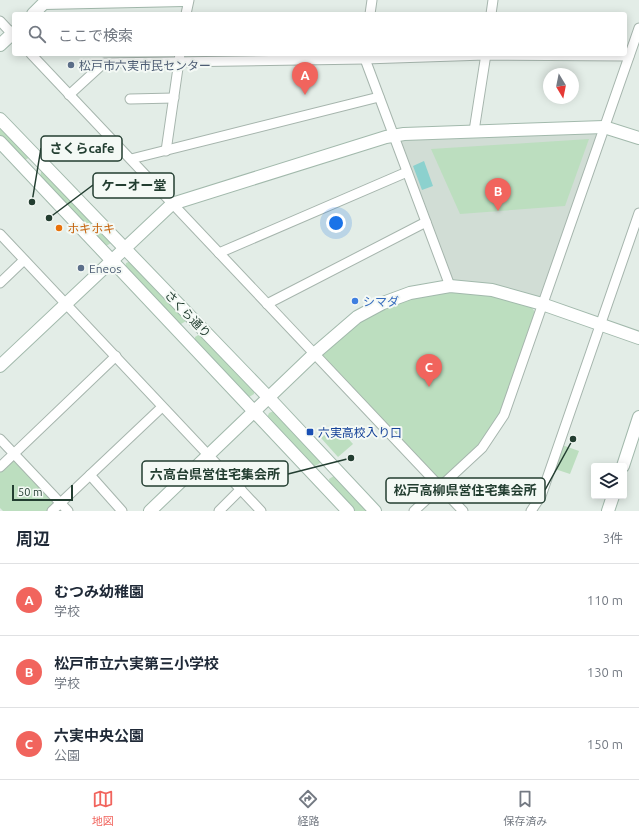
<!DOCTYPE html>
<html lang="ja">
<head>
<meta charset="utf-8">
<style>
  :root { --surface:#fff; --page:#f2f2f3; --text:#1f2937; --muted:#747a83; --line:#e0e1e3; --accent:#f1645d }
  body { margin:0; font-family:Ubuntu,"Noto Sans JP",sans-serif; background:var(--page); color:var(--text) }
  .controls { position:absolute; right:12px; bottom:12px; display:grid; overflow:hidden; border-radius:4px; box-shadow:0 2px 10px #0003 }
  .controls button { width:36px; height:36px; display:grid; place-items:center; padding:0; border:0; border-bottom:1px solid var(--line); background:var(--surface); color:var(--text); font:20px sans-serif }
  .compass { position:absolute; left:543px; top:68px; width:36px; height:36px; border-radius:50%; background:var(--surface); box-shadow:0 2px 10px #0003; rotate:170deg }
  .scale { position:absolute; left:12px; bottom:10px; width:61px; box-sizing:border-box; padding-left:4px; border:2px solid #233e31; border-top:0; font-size:11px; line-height:14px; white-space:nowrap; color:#233e31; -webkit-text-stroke:3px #f4f9f5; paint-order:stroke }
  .you { position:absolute; left:336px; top:223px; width:14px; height:14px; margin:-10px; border:3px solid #fff; border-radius:50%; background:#1a73e8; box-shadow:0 0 0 6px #1a73e833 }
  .badge { display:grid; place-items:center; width:26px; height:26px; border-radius:50%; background:var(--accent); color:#fff; font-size:13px; font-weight:700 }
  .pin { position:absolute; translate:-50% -33px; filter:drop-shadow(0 1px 2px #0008) }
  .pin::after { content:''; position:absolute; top:21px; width:14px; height:12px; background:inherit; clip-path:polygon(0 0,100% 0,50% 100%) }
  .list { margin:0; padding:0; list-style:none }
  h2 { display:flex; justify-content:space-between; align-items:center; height:52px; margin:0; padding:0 16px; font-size:17px }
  h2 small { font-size:13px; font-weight:400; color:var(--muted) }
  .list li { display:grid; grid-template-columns:26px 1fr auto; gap:12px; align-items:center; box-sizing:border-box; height:72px; padding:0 16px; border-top:1px solid var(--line) }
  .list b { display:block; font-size:15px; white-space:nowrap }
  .list p { margin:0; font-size:13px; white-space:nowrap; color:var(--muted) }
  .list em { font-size:13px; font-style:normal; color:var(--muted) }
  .icon { flex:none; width:22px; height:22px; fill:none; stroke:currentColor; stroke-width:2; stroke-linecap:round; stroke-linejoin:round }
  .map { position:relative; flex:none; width:639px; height:511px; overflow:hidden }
  .search { position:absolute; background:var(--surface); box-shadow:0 2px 10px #0003; left:12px; right:12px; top:12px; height:44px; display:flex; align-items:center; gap:10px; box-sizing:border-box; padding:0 14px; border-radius:4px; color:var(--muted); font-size:15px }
  .sheet { height:268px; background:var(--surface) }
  nav { display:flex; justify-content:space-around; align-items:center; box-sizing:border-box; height:56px; border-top:1px solid var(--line); background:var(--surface); font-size:11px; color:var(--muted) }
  nav a { display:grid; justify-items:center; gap:2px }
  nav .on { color:var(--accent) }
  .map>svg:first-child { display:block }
</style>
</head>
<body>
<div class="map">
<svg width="639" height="511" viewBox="0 0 639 511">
  <rect width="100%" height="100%" fill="#e3ede7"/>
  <path fill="#d1ddd5" d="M594 132 598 136 540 296 536 297 453 281 400 143 403 139Z"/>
  <g fill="#bcdebf">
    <path d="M0 121 30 157 25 160 0 136Z"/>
    <path d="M589 139 565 206 460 214 431 149Z"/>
    <path d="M43 171 111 243 106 246 104 245 40 177 41 172Z"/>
    <path d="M131 261 186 319V321L181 324H178L125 268 126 263Z"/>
    <path d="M451 292 479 293 530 305 535 312 499 415 488 434 478 446 443 478H435L323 358V352C351 329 375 307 411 298 424 294 438 294 451 292Z"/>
    <path d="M200 334 254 389V394L249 397 246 396 195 340V337Z"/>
    <path d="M274 411 321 461 320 463 315 466H313L267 418 269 413Z"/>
    <path d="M336 425 353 444 338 457 321 438Z"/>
    <path d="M562 445 579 451 570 474 555 469Z"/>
    <path d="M14 454 61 503 52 511H3L0 508V467Z"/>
    <path d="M334 476 369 511H355L330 484 329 479Z"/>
  </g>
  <path fill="#8cd1ce" d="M424 161 433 186 422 190 413 166Z"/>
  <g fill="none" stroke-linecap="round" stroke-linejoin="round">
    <g stroke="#a6b5ad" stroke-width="11">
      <g id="street">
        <path d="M186 14 189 0"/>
        <path d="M370 14 372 0"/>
        <path d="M491 14 493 0"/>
        <path d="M0 21 14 36"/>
        <path d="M31 54 463 511"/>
        <path d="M365 55V59L450 286"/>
        <path d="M69 95 104 63 365 59 485 55 629 56"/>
        <path d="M130 99 174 98"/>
        <path d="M474 131 486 54"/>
        <path d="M166 151 180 54"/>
        <path d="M131 159 379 97"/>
        <path d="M0 234 261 511"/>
        <path d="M219 253 407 172"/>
        <path d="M0 283 24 260"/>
        <path d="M267 304 426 222"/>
        <path d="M0 439 68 511"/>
        <path d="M0 467 116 356"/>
        <path d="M90 475 122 511"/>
        <path d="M52 511 162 407"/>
        <path d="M219 511 241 489"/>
        <path d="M414 511 482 448 504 415 639 28"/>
        <path d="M531 511 541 496 639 213"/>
      </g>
    </g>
    <g stroke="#a2b9ac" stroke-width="14">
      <g id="secondary">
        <path d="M33 14 44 3 184 0"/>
        <path d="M0 45 14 32"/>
        <path d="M0 119 269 398 375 511"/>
        <path d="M0 142 348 511"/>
        <path d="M0 366 172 204 386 137 404 134 604 127 639 138"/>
        <path d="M623 466 639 417"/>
        <path d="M150 511 314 354 357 317 383 303 410 293 450 286 492 290 542 304 639 338"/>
        <path d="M608 511 613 496"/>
      </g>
    </g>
    <use href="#street" stroke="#fff" stroke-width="9"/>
    <use href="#secondary" stroke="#fff" stroke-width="12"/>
  </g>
  <g fill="#5c6f8a" stroke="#f4f9f5" stroke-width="1.5">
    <circle cx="71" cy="65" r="4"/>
    <circle cx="81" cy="268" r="4"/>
  </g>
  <circle fill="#e8710a" stroke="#f4f9f5" stroke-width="1.5" cx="59" cy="228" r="4"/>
  <circle fill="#3f7fe0" stroke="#f4f9f5" stroke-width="1.5" cx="355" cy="301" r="4"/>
  <rect fill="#1a4fb4" stroke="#f4f9f5" stroke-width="1.5" x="306" y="428" width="8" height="8" rx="2"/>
  <g text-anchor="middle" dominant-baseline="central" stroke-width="4" stroke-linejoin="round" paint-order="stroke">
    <g font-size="12" fill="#4e5e75" stroke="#f4f9f5" text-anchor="start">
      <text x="79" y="65">松戸市六実市民センター</text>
      <text x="89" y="268">Eneos</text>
    </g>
    <g font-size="12" fill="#c56008" stroke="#f4f9f5" text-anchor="start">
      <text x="67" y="228">ホキホキ</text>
    </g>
    <g font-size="12" fill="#366cbe" stroke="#f4f9f5" text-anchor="start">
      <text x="363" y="301">シマダ</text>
    </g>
    <g font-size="12" fill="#233e31" stroke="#f4f9f5">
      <text transform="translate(188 314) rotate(46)">さくら通り</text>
    </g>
    <g font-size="12" fill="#164399" stroke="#f4f9f5" text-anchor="start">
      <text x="318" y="432">六実高校入り口</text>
    </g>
  </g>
  <path fill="none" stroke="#233e31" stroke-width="1.5" d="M32 202L41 148M49 218L93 185M351 458L288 474M573 439L545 490"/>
  <g fill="#233e31" stroke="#f4f9f5" stroke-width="1.5">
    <circle cx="32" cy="202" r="4"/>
    <circle cx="49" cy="218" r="4"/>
    <circle cx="351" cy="458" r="4"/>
    <circle cx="573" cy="439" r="4"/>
  </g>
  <g fill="#f4f9f5" stroke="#233e31" stroke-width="1.5">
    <rect x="41" y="136" width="81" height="25" rx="4"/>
    <rect x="93" y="173" width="81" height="25" rx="4"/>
    <rect x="142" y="461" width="146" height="25" rx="4"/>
    <rect x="386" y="478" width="159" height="25" rx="4"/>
  </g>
  <g font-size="13" text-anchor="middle" font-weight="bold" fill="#233e31">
    <text x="82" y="153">さくらcafe</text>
    <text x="134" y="190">ケーオー堂</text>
    <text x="215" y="479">六高台県営住宅集会所</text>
    <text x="465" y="495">松戸高柳県営住宅集会所</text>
  </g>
</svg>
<div class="controls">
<button><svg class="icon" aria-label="layers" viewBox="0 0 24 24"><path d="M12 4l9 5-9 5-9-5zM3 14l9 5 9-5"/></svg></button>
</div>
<svg class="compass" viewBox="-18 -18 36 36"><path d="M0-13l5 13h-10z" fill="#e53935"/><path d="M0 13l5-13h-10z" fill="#747a83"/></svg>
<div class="scale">50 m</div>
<div class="you"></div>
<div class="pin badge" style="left:305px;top:95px">A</div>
<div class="pin badge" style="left:498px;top:211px">B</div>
<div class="pin badge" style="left:429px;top:387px">C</div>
<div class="search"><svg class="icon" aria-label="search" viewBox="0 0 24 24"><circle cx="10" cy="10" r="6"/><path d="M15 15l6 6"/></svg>ここで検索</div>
</div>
<section class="sheet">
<h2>周辺<small>3件</small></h2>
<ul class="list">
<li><span class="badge">A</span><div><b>むつみ幼稚園</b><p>学校</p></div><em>110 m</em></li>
<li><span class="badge">B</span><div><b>松戸市立六実第三小学校</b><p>学校</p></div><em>130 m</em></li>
<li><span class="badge">C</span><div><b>六実中央公園</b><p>公園</p></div><em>150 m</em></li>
</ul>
</section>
<nav>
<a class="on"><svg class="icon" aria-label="map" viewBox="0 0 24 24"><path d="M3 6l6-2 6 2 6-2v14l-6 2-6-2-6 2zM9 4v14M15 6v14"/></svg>地図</a>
<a><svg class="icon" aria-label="directions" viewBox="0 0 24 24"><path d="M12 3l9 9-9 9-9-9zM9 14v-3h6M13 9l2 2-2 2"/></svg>経路</a>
<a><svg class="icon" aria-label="saved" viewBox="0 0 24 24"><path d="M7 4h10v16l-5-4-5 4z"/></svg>保存済み</a>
</nav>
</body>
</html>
